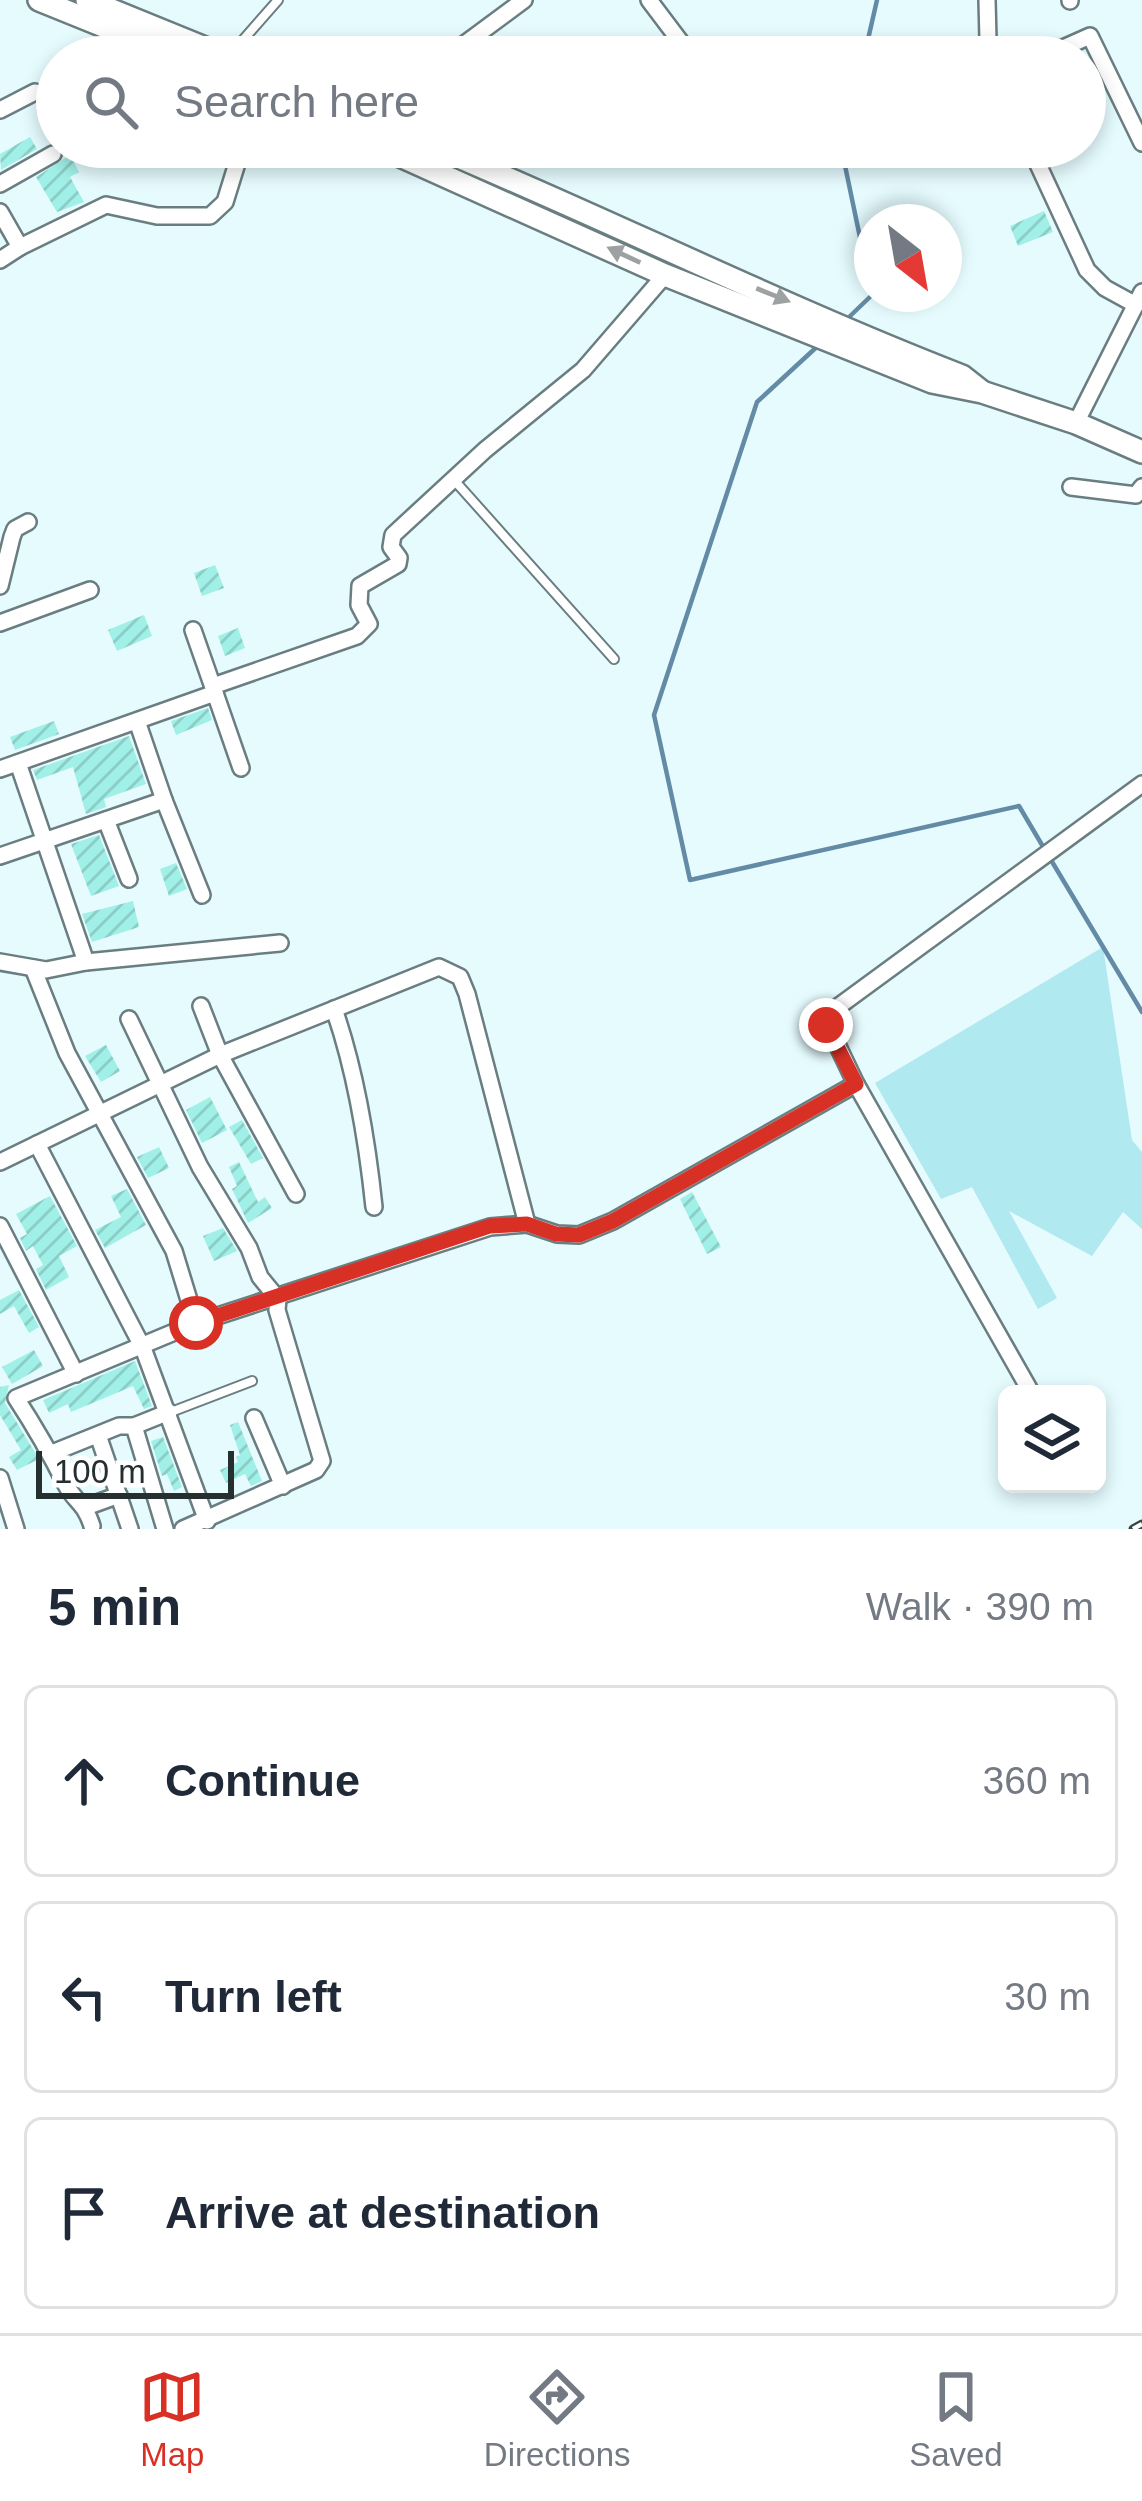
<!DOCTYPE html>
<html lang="en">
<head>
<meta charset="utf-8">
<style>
  :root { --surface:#fff; --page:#f2f2f3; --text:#1f2937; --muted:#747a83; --line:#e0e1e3; --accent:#d93025 }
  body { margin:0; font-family:Helvetica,sans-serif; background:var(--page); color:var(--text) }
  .controls { position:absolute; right:36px; bottom:36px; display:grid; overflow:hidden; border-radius:18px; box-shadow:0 6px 18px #0003 }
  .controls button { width:108px; height:108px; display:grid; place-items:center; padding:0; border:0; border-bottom:3px solid var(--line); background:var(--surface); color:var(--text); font:60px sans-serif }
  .compass { position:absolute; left:854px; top:204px; width:108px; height:108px; border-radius:50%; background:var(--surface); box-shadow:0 6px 18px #0003; rotate:149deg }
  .scale { position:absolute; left:36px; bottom:30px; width:198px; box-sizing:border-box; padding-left:12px; border:6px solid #262f30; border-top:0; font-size:33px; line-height:42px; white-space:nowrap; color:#262f30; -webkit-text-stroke:9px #fff; paint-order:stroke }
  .stop { position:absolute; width:36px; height:36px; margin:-27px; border:9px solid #d93025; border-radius:50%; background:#fff }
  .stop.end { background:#d93025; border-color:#fff; box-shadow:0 3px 12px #0008 }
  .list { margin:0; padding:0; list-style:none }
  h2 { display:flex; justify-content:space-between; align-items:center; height:156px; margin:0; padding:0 48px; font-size:51px }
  h2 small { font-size:39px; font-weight:400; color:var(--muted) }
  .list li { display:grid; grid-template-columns:78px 1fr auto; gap:36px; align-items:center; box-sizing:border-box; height:192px; margin:0 24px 24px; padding:0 24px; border:3px solid var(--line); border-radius:18px }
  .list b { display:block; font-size:45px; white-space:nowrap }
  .list em { font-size:39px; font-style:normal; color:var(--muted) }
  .icon { flex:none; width:66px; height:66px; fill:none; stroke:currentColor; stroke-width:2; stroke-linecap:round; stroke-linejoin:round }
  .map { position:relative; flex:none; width:1142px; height:1529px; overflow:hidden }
  .search { position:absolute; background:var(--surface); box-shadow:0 6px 18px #0003; left:36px; right:36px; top:36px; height:132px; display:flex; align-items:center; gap:30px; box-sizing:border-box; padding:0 42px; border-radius:66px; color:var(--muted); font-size:45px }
  .sheet { height:804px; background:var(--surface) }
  nav { display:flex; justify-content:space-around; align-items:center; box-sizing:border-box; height:168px; border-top:3px solid var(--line); background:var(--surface); font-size:33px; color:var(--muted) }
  nav a { display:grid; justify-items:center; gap:6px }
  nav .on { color:var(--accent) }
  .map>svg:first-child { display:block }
</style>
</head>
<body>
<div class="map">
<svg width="1142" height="1529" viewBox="0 0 1142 1529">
  <defs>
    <pattern id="building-hatch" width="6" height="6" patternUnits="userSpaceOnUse" patternTransform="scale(3)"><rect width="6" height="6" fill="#a1f0e8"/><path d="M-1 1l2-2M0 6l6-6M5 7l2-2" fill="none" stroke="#8acec7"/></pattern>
  </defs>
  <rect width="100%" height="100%" fill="#e5fbfe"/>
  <path fill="#b0e9f0" d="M1103 947 1132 1140 1142 1152V1229L1123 1212 1092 1256 1009 1211 1057 1298 1038 1309 972 1187 941 1199 875 1083Z"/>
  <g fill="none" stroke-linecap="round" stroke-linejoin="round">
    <g stroke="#648ba6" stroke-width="4.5">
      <path d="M864 57 877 0"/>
      <path d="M845 147 843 156 872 295 847 319"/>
      <path d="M821 343 757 402 654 715 690 880 1019 806 1045 850"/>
      <path d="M1051 860 1142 1012"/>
    </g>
  </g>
  <g fill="url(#building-hatch)">
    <path d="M30 137 37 149 1 170 0 154Z"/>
    <path d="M70 155 79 172 70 177 84 202 57 212 36 177Z"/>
    <path d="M1044 211 1053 232 1018 246 1010 226Z"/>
    <path d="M215 565 224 588 202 596 194 573Z"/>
    <path d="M144 615 152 636 117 651 108 630Z"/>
    <path d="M238 628 245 648 225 656 218 636Z"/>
    <path d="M208 708 212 720 176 735 171 721Z"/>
    <path d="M54 721 59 734 15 750 10 737Z"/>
    <path d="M129 736 146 784 104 799 106 807 86 814 73 767 37 780 33 770Z"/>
    <path d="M99 835 119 886 91 896 71 844Z"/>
    <path d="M176 863 187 889 169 896 160 869Z"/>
    <path d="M133 901 139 927 92 942 82 914Z"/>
    <path d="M106 1045 120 1071 101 1082 85 1056Z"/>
    <path d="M210 1097 227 1130 202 1143 186 1110Z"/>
    <path d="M242 1120 263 1158 251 1164 229 1127Z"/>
    <path d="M159 1147 169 1168 148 1178 137 1157Z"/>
    <path d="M239 1162 258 1202 265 1197 272 1208 248 1223 232 1189 237 1186 229 1167Z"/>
    <path d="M127 1189 146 1225 105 1248 95 1230 121 1217 111 1196Z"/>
    <path d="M692 1192 721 1247 707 1254 680 1199Z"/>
    <path d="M50 1196 77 1246 59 1256 69 1277 46 1290 36 1269 43 1265 33 1246 26 1251 20 1238 27 1234 16 1214Z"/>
    <path d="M223 1228 237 1251 214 1261 203 1236Z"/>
    <path d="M19 1290 39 1327 29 1333 14 1306 0 1314V1300Z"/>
    <path d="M34 1350 43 1366 12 1384 2 1367Z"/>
    <path d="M135 1361 152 1406 144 1409 133 1386 71 1412 68 1404 49 1413 43 1400Z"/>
    <path d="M9 1385 5 1403 39 1459 17 1470 9 1457 21 1450 0 1415V1387Z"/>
    <path d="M238 1422 262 1481 251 1486 245 1474 226 1483 220 1470 238 1462 236 1457 240 1455 230 1425Z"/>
    <path d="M163 1437 182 1487 174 1491 167 1474 162 1476 151 1441Z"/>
  </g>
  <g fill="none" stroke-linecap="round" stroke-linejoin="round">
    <g stroke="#6a7e81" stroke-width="12">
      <g id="service">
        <path d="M229 56 278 0"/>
        <path d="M454 480 614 659"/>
        <path d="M171 1412 252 1381"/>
      </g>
    </g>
    <g stroke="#6a7e81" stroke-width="20">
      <g id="minor">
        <path d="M649 0 692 57"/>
        <path d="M987 0 988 40 994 57"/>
        <path d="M1070 1V0"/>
        <path d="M1045 56 1090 36 1142 143"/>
        <path d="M447 57 524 0"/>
        <path d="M0 110 35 92"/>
        <path d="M1030 147 1087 270 1105 288 1136 305"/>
        <path d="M0 184 53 154"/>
        <path d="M0 212 20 247 106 205 157 216H210L225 202 242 147"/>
        <path d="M0 260 20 247"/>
        <path d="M1076 423 1142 292"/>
        <path d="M1071 487 1136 495 1142 487"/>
        <path d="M0 586 12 537 15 529 28 522"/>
        <path d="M0 623 90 590"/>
        <path d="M193 630 215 693"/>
        <path d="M213 686 357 636 369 624 359 605 360 586 398 564 399 558 391 547 393 535 485 450 583 370 665 275"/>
        <path d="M18 763 86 962"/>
        <path d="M0 769 215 693 241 768"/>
        <path d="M164 800 202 895"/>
        <path d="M106 820 129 879"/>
        <path d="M0 856 164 800 137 721"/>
        <path d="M0 962 46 970 86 962 280 943"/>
        <path d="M33 968 67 1053 174 1251 196 1323"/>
        <path d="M201 1006 220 1055 296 1194"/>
        <path d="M334 1009C356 1072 367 1140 374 1207"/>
        <path d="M129 1019 200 1167 249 1248 260 1277 278 1299 277 1310 322 1461 316 1470 183 1529"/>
        <path d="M37 1144 143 1348 207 1521"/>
        <path d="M0 1162 220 1055 439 967 460 977 467 994 527 1224"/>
        <path d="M0 1226 76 1374"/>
        <path d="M1032 1394 856 1084 824 1017 1142 784"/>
        <path d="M254 1418 283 1486"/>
        <path d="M134 1426 165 1529"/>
        <path d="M99 1438 130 1529"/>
        <path d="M52 1453 119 1426H134L169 1412"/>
        <path d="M0 1478 16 1529"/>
        <path d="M86 1507 119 1495"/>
        <path d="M92 1526C85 1503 76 1503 66 1485 51 1455 35 1427 16 1398L196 1323 490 1227 527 1224 557 1234 579 1235 613 1221 856 1084"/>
      </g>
    </g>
    <g stroke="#6a7e81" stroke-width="26">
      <g id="secondary">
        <path d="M39 0 180 57"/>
        <path d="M87 0 227 57"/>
        <path d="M380 147 665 275 932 382 982 392 1076 423 1142 452"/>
        <path d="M435 147C612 221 784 307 962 376L981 391"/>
      </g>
    </g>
    <use href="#service" stroke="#fff" stroke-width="8"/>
    <use href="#minor" stroke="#fff" stroke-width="15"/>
    <use href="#secondary" stroke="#fff" stroke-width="21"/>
    <g stroke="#3a4445" stroke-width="9">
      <path id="rail" d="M1133 1529 1142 1524"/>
    </g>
    <use href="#rail" stroke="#fff" stroke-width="4.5" stroke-dasharray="14" stroke-linecap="butt"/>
  </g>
  <defs><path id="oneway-solid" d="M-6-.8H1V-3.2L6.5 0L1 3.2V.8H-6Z" transform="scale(3)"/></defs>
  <g fill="#9da1a2">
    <use href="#oneway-solid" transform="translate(624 255) rotate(-155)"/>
    <use href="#oneway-solid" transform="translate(773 295) rotate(22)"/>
  </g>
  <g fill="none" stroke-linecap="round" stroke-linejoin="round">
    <path stroke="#d93025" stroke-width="15" d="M196 1323 490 1226 527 1224 556 1234 579 1235 613 1221 856 1084 826 1025"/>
  </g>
</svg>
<div class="controls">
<button><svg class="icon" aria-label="layers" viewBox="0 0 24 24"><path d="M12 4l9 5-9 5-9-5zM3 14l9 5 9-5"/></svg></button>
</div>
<svg class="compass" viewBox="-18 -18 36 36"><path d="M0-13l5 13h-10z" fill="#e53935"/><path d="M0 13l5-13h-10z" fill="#747a83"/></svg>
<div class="scale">100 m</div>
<div class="stop" style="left:196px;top:1323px"></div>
<div class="stop end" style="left:826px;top:1025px"></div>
<div class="search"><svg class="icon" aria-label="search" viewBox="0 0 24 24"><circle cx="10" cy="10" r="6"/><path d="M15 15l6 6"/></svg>Search here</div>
</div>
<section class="sheet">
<h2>5 min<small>Walk · 390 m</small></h2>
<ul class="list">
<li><svg class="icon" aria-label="ahead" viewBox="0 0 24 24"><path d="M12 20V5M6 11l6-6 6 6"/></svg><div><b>Continue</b></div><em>360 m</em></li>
<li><svg class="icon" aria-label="left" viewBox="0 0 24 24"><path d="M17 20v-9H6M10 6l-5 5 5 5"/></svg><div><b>Turn left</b></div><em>30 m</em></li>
<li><svg class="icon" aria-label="arrive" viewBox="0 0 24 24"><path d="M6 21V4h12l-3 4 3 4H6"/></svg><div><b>Arrive at destination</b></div></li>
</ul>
</section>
<nav>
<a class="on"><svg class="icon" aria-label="map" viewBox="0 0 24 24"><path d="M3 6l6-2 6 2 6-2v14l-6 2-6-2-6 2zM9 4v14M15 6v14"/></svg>Map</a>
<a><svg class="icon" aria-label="directions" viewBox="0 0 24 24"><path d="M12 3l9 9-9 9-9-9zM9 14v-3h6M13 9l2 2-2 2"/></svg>Directions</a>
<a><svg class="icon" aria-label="saved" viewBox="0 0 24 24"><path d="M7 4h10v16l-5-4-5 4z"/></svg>Saved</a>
</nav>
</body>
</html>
